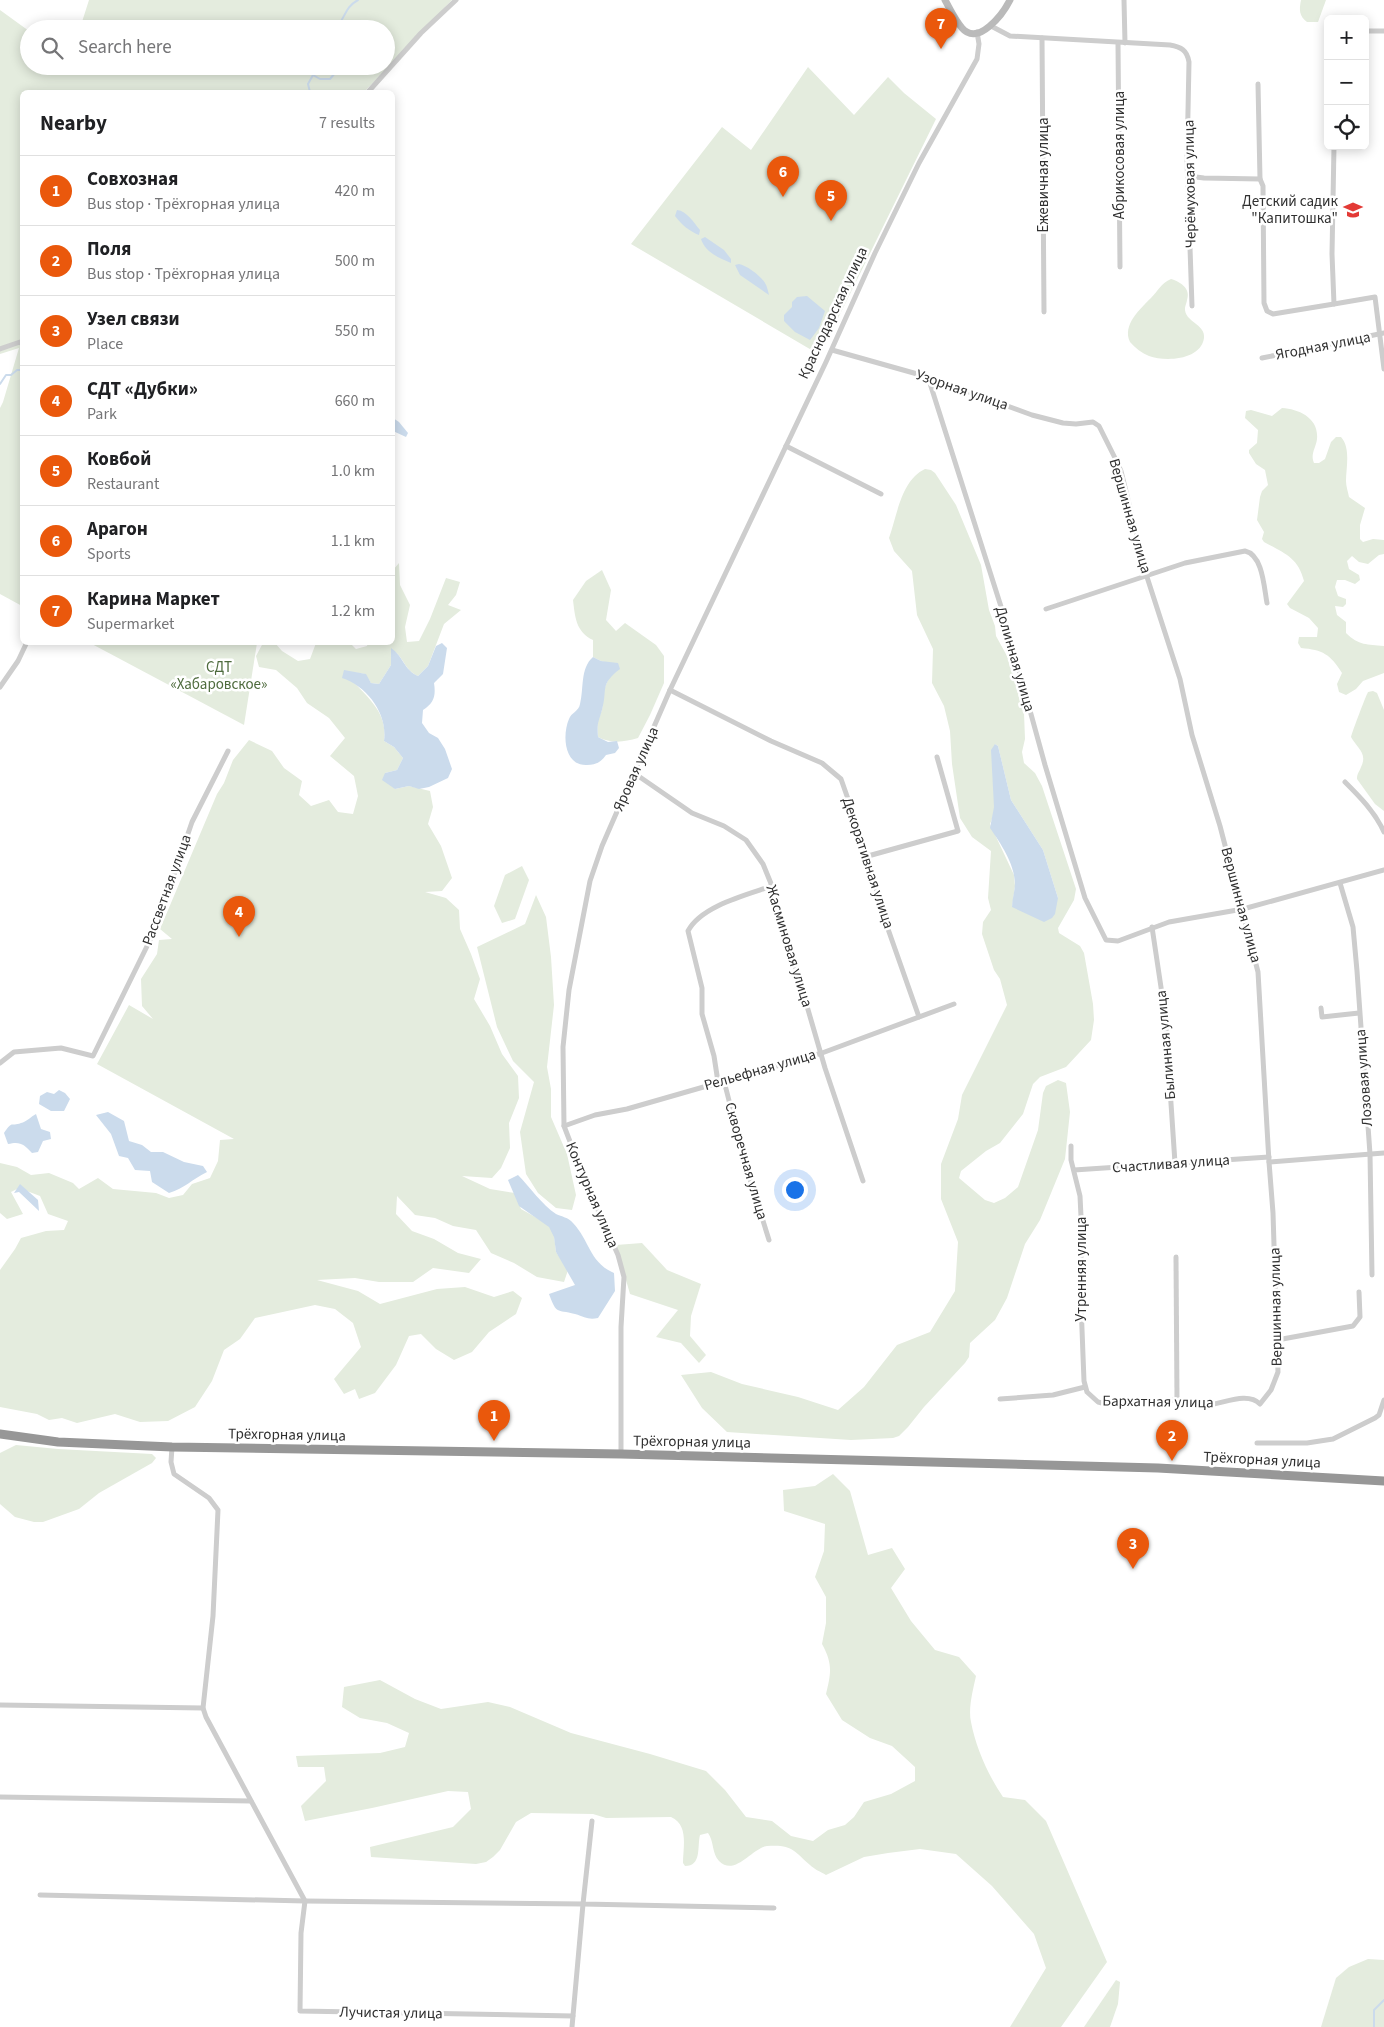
<!DOCTYPE html>
<html lang="en">
<head>
<meta charset="utf-8">
<style>
  :root { --surface:#fff; --page:#f6f6f6; --text:#202124; --muted:#757577; --line:#e0e0e0; --accent:#ea580c }
  body { margin:0; font-family:"Source Sans 3",sans-serif; background:var(--page); color:var(--text) }
  .controls { position:absolute; right:15px; top:15px; display:grid; overflow:hidden; border-radius:8px; box-shadow:0 2px 12px #0003 }
  .controls button { width:45px; height:45px; display:grid; place-items:center; padding:0; border:0; border-bottom:1px solid var(--line); background:var(--surface); color:var(--text); font:25px sans-serif }
  .you { position:absolute; left:794px; top:1189px; width:18px; height:18px; margin:-12px; border:4px solid #fff; border-radius:50%; background:#1a73e8; box-shadow:0 0 0 8px #1a73e833 }
  .badge { display:grid; place-items:center; width:32px; height:32px; border-radius:50%; background:var(--accent); color:#fff; font-size:16px; font-weight:700 }
  .pin { position:absolute; translate:-50% -41px; filter:drop-shadow(0 1px 2px #0008) }
  .pin::after { content:''; position:absolute; top:26px; width:18px; height:15px; background:inherit; clip-path:polygon(0 0,100% 0,50% 100%) }
  .list { margin:0; padding:0; list-style:none }
  h2 { display:flex; justify-content:space-between; align-items:center; height:65px; margin:0; padding:0 20px; font-size:21px }
  h2 small { font-size:16px; font-weight:400; color:var(--muted) }
  .list li { display:grid; grid-template-columns:32px 1fr auto; gap:15px; align-items:center; box-sizing:border-box; height:70px; padding:0 20px; border-top:1px solid var(--line) }
  .list b { display:block; font-size:19px; white-space:nowrap }
  .list p { margin:0; font-size:16px; white-space:nowrap; color:var(--muted) }
  .list em { font-size:16px; font-style:normal; color:var(--muted) }
  .icon { flex:none; width:28px; height:28px; fill:none; stroke:currentColor; stroke-width:2; stroke-linecap:round; stroke-linejoin:round }
  .map { position:relative; flex:none; width:1384px; height:2027px; overflow:hidden }
  .search { position:absolute; background:var(--surface); box-shadow:0 2px 12px #0003; left:20px; top:20px; width:375px; height:55px; display:flex; align-items:center; gap:12px; box-sizing:border-box; padding:0 18px; border-radius:28px; color:var(--muted); font-size:19px }
  .panel { position:absolute; background:var(--surface); box-shadow:0 2px 12px #0003; left:20px; top:90px; width:375px; height:555px; border-radius:8px }
  .map>svg:first-child { display:block }
</style>
</head>
<body>
<div class="map">
<svg width="1384" height="2027" viewBox="0 0 1384 2027">
  <rect width="100%" height="100%" fill="#fff"/>
  <g fill="#e4ecde" fill-rule="evenodd">
    <path d="M89 0H452L364 92H22V606L0 594V408L3 402 19 348 0 354V10L29 31V66H386V29H51L81 25Z"/>
    <path d="M1301 0H1326L1318 22H1307C1299 16 1299 10 1301 0Z"/>
    <path d="M808 67 854 115 888 77 904 93 936 119 820 355 631 244 722 127 751 150Z"/>
    <path d="M1171 279C1181 282 1191 289 1187 300 1187 302 1185 306 1185 308 1184 322 1206 324 1204 338 1201 360 1166 362 1149 356 1142 353 1135 348 1130 342 1122 325 1140 309 1151 298 1158 291 1161 283 1171 279Z"/>
    <path d="M1282 408C1299 409 1319 418 1317 439 1316 448 1310 454 1314 463H1319L1325 459 1331 442 1336 437H1341C1351 448 1346 468 1346 481 1346 486 1348 492 1349 497L1365 508 1360 525V539L1363 542 1373 539 1384 540V554L1379 555 1368 564 1359 562 1352 556 1347 561 1349 569 1359 575 1360 580 1355 584 1345 580H1337L1335 587 1338 596 1346 599V604L1343 607 1335 606 1337 615 1346 622V633C1359 646 1367 644 1384 646V673L1363 681 1356 689 1346 695 1339 692 1337 684 1342 673C1330 654 1323 650 1301 648L1298 643 1299 637H1317L1318 628 1309 618 1290 608 1287 604 1304 581C1298 557 1284 553 1264 542L1262 539 1264 532 1257 520 1260 497 1262 491 1268 485 1265 470 1256 464 1249 453V450L1257 443 1258 430 1245 418 1246 411 1251 410 1272 416Z"/>
    <path d="M925 469 931 470 935 473 956 505 981 565 989 610 995 626 996 636 1007 656 1017 684 1024 713 1025 739 1022 752 1024 763 1035 773 1042 786 1076 889 1074 900 1058 928 1059 933 1080 946 1084 953 1093 1004 1094 1020 1091 1040 1066 1067 1040 1077 1033 1084 1023 1114 1000 1143 986 1151 961 1171 959 1178 985 1200 994 1203 1005 1198 1018 1187 1038 1130 1043 1093 1046 1086 1058 1080 1066 1083 1070 1112 1065 1159 1040 1220 1025 1244 1007 1298 995 1320 970 1343 969 1357 965 1363 924 1407 908 1427 899 1436 893 1438 851 1440 727 1432 702 1408 681 1375 711 1372 742 1384 798 1397 838 1410 864 1387 897 1345 930 1332 955 1291 958 1242 941 1199V1164L958 1119 962 1095 1007 1005 1000 979 994 970 982 934 983 922 991 910 988 898 991 851 972 837 960 818 952 764 950 731 944 706 932 683 933 649 917 615 912 571 894 551 889 538C897 516 901 480 925 469ZM995 744 998 746 1011 800 1043 850 1058 898 1012 907 1015 886 1014 875 990 824C999 807 995 765 995 744Z"/>
    <path d="M399 563 400 585 410 605 405 627 407 642 419 641 430 619 446 578 460 582 456 595 448 605 461 610 444 624 428 666 418 676C403 669 405 657 391 649V665L379 684 371 683 365 674 344 671C361 693 389 709 384 741L394 747 403 758 397 770 385 773 395 789 409 786 430 791 433 807 428 824 441 846 452 878 442 891 425 892 446 898 459 910 460 929 471 954 480 979 474 999 490 1026 502 1054 518 1076 519 1098 509 1123 510 1148 501 1168 492 1178 462 1176 490 1189 515 1193 521 1209 553 1227 556 1252 568 1270 564 1282 537 1277 514 1263 491 1253 476 1230 453 1226 435 1218 415 1215 397 1196 396 1214 412 1231 434 1239 458 1253 481 1259 469 1273 433 1268 413 1282H379L355 1278 317 1280 358 1291 380 1304 437 1289 465 1287 494 1297 513 1291 522 1298 516 1314 489 1332 472 1352 454 1360 436 1349 421 1334 409 1336 396 1365 375 1393 359 1399 355 1389 344 1394 334 1379 361 1347 353 1323 335 1309 315 1305 255 1318 240 1339 224 1350 212 1381 195 1407 168 1421 140 1422 115 1414 77 1423 62 1418 49 1420 37 1414 0 1407V1270L15 1249 21 1238 46 1231 64 1230 68 1221 48 1214 40 1196 19 1188 11 1192 23 1214 7 1219 0 1213V1163L17 1167 31 1175 49 1173 73 1183 79 1189 98 1178 113 1189 156 1193 169 1198 183 1195 192 1184 210 1178 218 1161 220 1140 234 1139 97 1064 129 1005 153 1019 142 1006 141 979 157 954 159 940 172 939 160 929 217 794 224 783 233 760 249 740 272 751 284 768 302 781 299 795 311 806 329 800 338 812 353 814 358 796 354 776 330 756 345 738 329 718 307 703 297 688 276 670 259 667 256 656 263 643H275L282 651 298 661 310 659 316 643H350L356 649 367 646 368 643 392 642 393 570Z"/>
    <path d="M602 570 611 590 606 620 616 631 625 623 656 645 664 656V683L650 715 638 738C624 742 612 744 598 737L597 722 602 710 604 690 609 677 612 664 601 661 593 657V640C576 632 575 617 573 600L586 581Z"/>
    <path d="M90 643H257L244 725Z"/>
    <path d="M1373 691 1377 693 1384 710V811L1375 804 1357 779C1357 773 1359 773 1361 767 1368 753 1357 748 1351 737 1353 730 1365 698 1368 692Z"/>
    <path d="M522 866 529 880 515 919 502 923 494 906 505 875Z"/>
    <path d="M536 895 546 917 551 957 554 1005 547 1067 551 1089V1117L567 1154 576 1195 572 1210 556 1208 538 1193 526 1174 520 1132 534 1082 513 1061 497 1027 477 947 525 924Z"/>
    <path d="M642 1243 667 1270 701 1284 691 1316 690 1336 706 1355 699 1363 681 1343 656 1337 678 1310 630 1294 616 1245Z"/>
    <path d="M16 1445 58 1449 152 1454 156 1458 152 1463 99 1493 79 1509 43 1522H34L15 1517 0 1504V1453Z"/>
    <path d="M833 1474 850 1491 868 1555 892 1548 905 1569 891 1588 911 1621 935 1650 959 1657 976 1676C973 1690 968 1708 971 1722 976 1748 988 1775 1003 1797L1025 1800 1046 1821 1107 1962 1061 2027H1010L1046 1968 1034 1934 992 1886 956 1854 920 1849 888 1853 864 1857 826 1875C821 1872 814 1869 810 1865 794 1851 792 1844 767 1846 752 1848 735 1877 719 1861 712 1854 714 1841 708 1833L700 1835C697 1847 702 1866 685 1866L683 1863C683 1847 689 1825 671 1817L606 1818 593 1814 531 1813 516 1822 500 1850 493 1857 486 1862 476 1864 371 1857 370 1847 453 1827 471 1809 468 1792 448 1791 372 1808 305 1821 301 1806 326 1781 324 1767H298L296 1756 380 1753 405 1747 409 1733 387 1723 360 1718 342 1707 344 1687 380 1680 415 1699 441 1709 488 1702 510 1707 571 1733 650 1754 706 1771 725 1790 746 1817 772 1821 791 1836 813 1841 828 1830 845 1825 854 1817 864 1802 891 1794 915 1781V1767L892 1746 870 1738 842 1720 826 1694C831 1673 833 1664 822 1644L826 1623V1597L815 1577 824 1551 825 1524 784 1511 783 1490 815 1486Z"/>
    <path d="M1368 1959 1384 1960V2027H1321L1336 1978 1349 1967Z"/>
    <path d="M1116 1980 1120 1982 1118 2004 1110 2027H1084Z"/>
  </g>
  <g fill="#cbdbec">
    <path d="M677 210C687 211 694 223 700 230L699 235C689 231 682 225 675 216Z"/>
    <path d="M705 237 724 250 731 259V263C719 258 705 252 701 239Z"/>
    <path d="M739 264C746 265 761 276 765 283 767 286 768 291 769 295L740 275 735 265Z"/>
    <path d="M807 296 825 311 819 328 810 340 795 332 784 321V315L792 307V302L797 297Z"/>
    <path d="M393 418 399 422 408 433 406 437 393 431Z"/>
    <path d="M442 643 447 648 443 674 434 683C436 696 434 703 423 710L422 723 429 733 438 738 445 749 452 769 448 778 429 787 419 789 409 786 395 789 382 780 385 773 397 770 403 758 394 747 384 741C388 714 367 686 342 678L344 670 366 674 371 683 379 684 391 665V648C404 657 404 670 418 676L428 666 436 646Z"/>
    <path d="M593 657 601 661 618 663 620 669C599 685 608 689 602 710 598 724 597 722 598 737L608 742 617 741 619 748 615 753 606 755C601 762 596 765 587 765 564 766 562 735 569 719 571 713 579 711 580 704 584 689 580 668 593 657Z"/>
    <path d="M995 744 998 746 1011 800 1043 850 1058 898 1055 914 1052 918 1044 922 1012 907C1012 899 1015 891 1015 883 1014 863 1001 844 990 828L994 807 991 750Z"/>
    <path d="M59 1090 65 1093 70 1099 64 1111H51L39 1104 40 1096 47 1092 54 1094Z"/>
    <path d="M108 1112 124 1121 129 1141 142 1145 151 1152H163L184 1162 203 1166 207 1172C191 1180 185 1188 169 1193L152 1182 150 1171 135 1170 128 1158 119 1156 111 1134 96 1115Z"/>
    <path d="M36 1114 41 1129 50 1132 51 1139 43 1141 38 1152 32 1153C24 1144 20 1141 8 1144L4 1133C13 1120 10 1127 21 1123 26 1122 32 1116 36 1114Z"/>
    <path d="M518 1175C530 1187 542 1205 556 1214 562 1217 568 1217 573 1223 590 1241 589 1262 614 1273L615 1291 598 1318C588 1320 585 1317 575 1314 556 1309 557 1315 549 1294L575 1285 556 1252 554 1237 549 1227 519 1206 508 1180Z"/>
    <path d="M20 1184 38 1200 39 1211 19 1192 14 1193Z"/>
  </g>
  <g fill="none" stroke-linecap="round" stroke-linejoin="round">
    <g stroke="#cbdbec" stroke-width="2">
      <path d="M334 29C346 20 343 8 358 0"/>
      <path d="M310 92 308 84 313 75 320 79H330L335 73 331 66"/>
      <path d="M0 384 6 375H11L17 370H22"/>
      <path d="M1374 2027V2010L1384 2000"/>
    </g>
    <g stroke="#cdcdcd" stroke-width="5">
      <path d="M1124 0 1125 43"/>
      <path d="M991 26 1010 36 1170 45C1181 47 1187 50 1189 62L1187 160 1192 306"/>
      <path d="M1365 31H1384"/>
      <path d="M1042 38 1044 312"/>
      <path d="M1118 43 1120 267"/>
      <path d="M1258 84 1260 179 1263 186 1264 303 1267 311 1273 314 1334 304"/>
      <path d="M368 92 421 33 456 0"/>
      <path d="M1334 146 1332 254 1334 304 1375 297 1384 369"/>
      <path d="M1188 176 1204 178 1260 179"/>
      <path d="M0 349 20 342 22 344"/>
      <path d="M832 350 928 377 1032 415 1063 423 1076 424 1093 422 1099 426 1116 460 1121 471 1147 577 1180 679 1192 735 1220 826 1258 972 1269 1162 1273 1213 1278 1372 1271 1390 1260 1404C1247 1391 1223 1404 1207 1405 1197 1406 1187 1404 1177 1400L1106 1404 1098 1402 1087 1392 1084 1381 1080 1278 1082 1237 1080 1196 1071 1160V1146"/>
      <path d="M1262 358 1384 333"/>
      <path d="M928 377 1004 616 1045 765 1085 898 1106 940 1118 941 1169 922 1243 909 1384 870"/>
      <path d="M786 446 881 494"/>
      <path d="M1046 609 1185 563 1245 551C1263 555 1264 588 1267 603"/>
      <path d="M0 687 18 661 27 642"/>
      <path d="M670 690 771 741 822 763 841 779 868 856 882 912 919 1017"/>
      <path d="M634 773 692 813 724 826 746 840 763 864 772 886 825 1068 863 1181"/>
      <path d="M1345 782C1360 797 1375 812 1384 832"/>
      <path d="M868 856 958 831 937 757"/>
      <path d="M1340 883 1353 927 1357 971 1370 1154 1372 1275"/>
      <path d="M1152 927 1165 1014 1175 1163"/>
      <path d="M1321 1008 1322 1017 1359 1013"/>
      <path d="M0 1063 14 1052 61 1048 93 1056 155 930 192 822 228 751"/>
      <path d="M724 1081 745 1163 769 1240"/>
      <path d="M718 1082 714 1056 702 1014V988L688 931C701 906 746 895 772 886"/>
      <path d="M564 1126 595 1115 627 1109 822 1053 954 1004"/>
      <path d="M1269 1162 1384 1153"/>
      <path d="M1074 1170 1269 1157"/>
      <path d="M1176 1257 1177 1400"/>
      <path d="M1277 1340 1353 1326 1360 1317 1359 1292"/>
      <path d="M1000 1399 1053 1395 1085 1387"/>
      <path d="M1257 1443H1307L1333 1439 1375 1418 1379 1415 1384 1400"/>
      <path d="M172 1447 171 1462 174 1474 209 1498 218 1510 213 1616 203 1708 206 1717 305 1901 301 1933 300 2011 573 2016"/>
      <path d="M621 1454V1327L624 1277 618 1255 586 1183 564 1126 563 1047 569 990 590 881 602 846 670 690 826 362 875 253 919 163 977 59 979 44 977 32"/>
      <path d="M0 1705 203 1708"/>
      <path d="M0 1797 251 1801"/>
      <path d="M592 1821 583 1904 774 1908"/>
      <path d="M40 1895 305 1901 583 1904 572 2027"/>
    </g>
    <path stroke="#bababa" stroke-width="7" d="M945 0C950 9 955 20 962 28 978 47 1003 14 1010 0"/>
    <path stroke="#979797" stroke-width="9" d="M0 1434 58 1442 172 1447 621 1454 1158 1468 1384 1481"/>
  </g>
  <defs>
    <g id="school-bare" transform="scale(1.5)"><path d="M0-5L7-2L0 1L-7-2ZM-4 1L0 2.5L4 1V4Q0 6-4 4Z" fill="#e33a36" stroke="#fff" stroke-width="2.5" paint-order="stroke"/></g>
  </defs>
  <g fill-rule="evenodd">
    <use href="#school-bare" x="1353" y="210"/>
  </g>
  <g text-anchor="middle" dominant-baseline="central" stroke-width="5" stroke-linejoin="round" paint-order="stroke">
    <g font-size="15" fill="#303030" stroke="#fff">
      <text transform="translate(1119 155) rotate(-90)">Абрикосовая улица</text>
      <text transform="translate(1043 175) rotate(-90)">Ежевичная улица</text>
      <text transform="translate(1190 184) rotate(-91)">Черёмуховая улица</text>
      <text transform="translate(833 313) rotate(-65)">Краснодарская улица</text>
      <text transform="translate(1323 346) rotate(-11)">Ягодная улица</text>
      <text transform="translate(962 390) rotate(19)">Узорная улица</text>
      <text transform="translate(1130 516) rotate(74)">Вершинная улица</text>
      <text transform="translate(1015 659) rotate(74)">Долинная улица</text>
      <text transform="translate(636 769) rotate(-66)">Яровая улица</text>
      <text transform="translate(868 863) rotate(72)">Декоративная улица</text>
      <text transform="translate(167 890) rotate(-70)">Рассветная улица</text>
      <text transform="translate(1241 905) rotate(75)">Вершинная улица</text>
      <text transform="translate(789 946) rotate(73)">Жасминовая улица</text>
      <text transform="translate(1166 1045) rotate(-95)">Былинная улица</text>
      <text transform="translate(760 1070) rotate(-16)">Рельефная улица</text>
      <text transform="translate(1364 1078) rotate(-94)">Лозовая улица</text>
      <text transform="translate(746 1161) rotate(74)">Скворечная улица</text>
      <text transform="translate(1171 1164) rotate(-4)">Счастливая улица</text>
      <text transform="translate(592 1195) rotate(67)">Контурная улица</text>
      <text transform="translate(1081 1269) rotate(-90)">Утренняя улица</text>
      <text transform="translate(1276 1307) rotate(-91)">Вершинная улица</text>
      <text transform="translate(1158 1402) rotate(1)">Бархатная улица</text>
      <text transform="translate(287 1435) rotate(1)">Трёхгорная улица</text>
      <text transform="translate(692 1442) rotate(1)">Трёхгорная улица</text>
      <text transform="translate(1262 1460) rotate(3)">Трёхгорная улица</text>
      <text transform="translate(391 2013) rotate(1)">Лучистая улица</text>
    </g>
    <g font-size="15" fill="#303030" stroke="#fff" text-anchor="end">
      <text x="1338" y="201">Детский садик<tspan x="1338" dy="17">"Капитошка"</tspan></text>
    </g>
    <g font-size="15" fill="#4e6b3d" stroke="#fff">
      <text x="219" y="667">СДТ<tspan x="219" dy="17">«Хабаровское»</tspan></text>
    </g>
  </g>
</svg>
<div class="controls">
<button>+</button>
<button>−</button>
<button><svg class="icon" aria-label="locate" viewBox="0 0 24 24"><circle cx="12" cy="12" r="6"/><path d="M12 2v4M12 18v4M2 12h4M18 12h4"/></svg></button>
</div>
<div class="you"></div>
<div class="pin badge" style="left:494px;top:1441px">1</div>
<div class="pin badge" style="left:1172px;top:1461px">2</div>
<div class="pin badge" style="left:1133px;top:1569px">3</div>
<div class="pin badge" style="left:239px;top:937px">4</div>
<div class="pin badge" style="left:831px;top:221px">5</div>
<div class="pin badge" style="left:783px;top:197px">6</div>
<div class="pin badge" style="left:941px;top:49px">7</div>
<div class="search"><svg class="icon" aria-label="search" viewBox="0 0 24 24"><circle cx="10" cy="10" r="6"/><path d="M15 15l6 6"/></svg>Search here</div>
<section class="panel">
<h2>Nearby<small>7 results</small></h2>
<ul class="list">
<li><span class="badge">1</span><div><b>Совхозная</b><p>Bus stop · Трёхгорная улица</p></div><em>420 m</em></li>
<li><span class="badge">2</span><div><b>Поля</b><p>Bus stop · Трёхгорная улица</p></div><em>500 m</em></li>
<li><span class="badge">3</span><div><b>Узел связи</b><p>Place</p></div><em>550 m</em></li>
<li><span class="badge">4</span><div><b>СДТ «Дубки»</b><p>Park</p></div><em>660 m</em></li>
<li><span class="badge">5</span><div><b>Ковбой</b><p>Restaurant</p></div><em>1.0 km</em></li>
<li><span class="badge">6</span><div><b>Арагон</b><p>Sports</p></div><em>1.1 km</em></li>
<li><span class="badge">7</span><div><b>Карина Маркет</b><p>Supermarket</p></div><em>1.2 km</em></li>
</ul>
</section>
</div>
</body>
</html>
